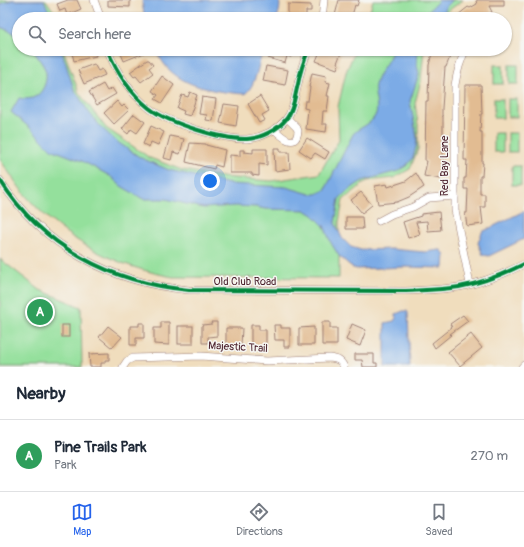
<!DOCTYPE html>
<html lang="en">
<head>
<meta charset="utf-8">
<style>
  :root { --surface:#fff; --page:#f2f2f3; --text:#1f2937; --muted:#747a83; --line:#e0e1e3; --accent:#2563eb }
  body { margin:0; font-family:Pangolin,sans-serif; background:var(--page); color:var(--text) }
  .you { position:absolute; left:210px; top:181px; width:14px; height:14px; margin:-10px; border:3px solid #fff; border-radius:50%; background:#1a73e8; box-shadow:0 0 0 6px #1a73e833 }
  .badge { display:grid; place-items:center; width:26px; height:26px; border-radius:50%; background:var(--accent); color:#fff; font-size:13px; font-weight:700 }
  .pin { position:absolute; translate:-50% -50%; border:2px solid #fff; box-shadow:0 1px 4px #0006 }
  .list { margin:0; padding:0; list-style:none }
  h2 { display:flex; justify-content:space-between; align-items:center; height:52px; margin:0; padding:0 16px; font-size:17px }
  h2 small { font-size:13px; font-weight:400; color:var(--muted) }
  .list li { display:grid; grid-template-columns:26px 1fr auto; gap:12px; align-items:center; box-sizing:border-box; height:72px; padding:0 16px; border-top:1px solid var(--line) }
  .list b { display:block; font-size:15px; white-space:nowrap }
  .list p { margin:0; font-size:13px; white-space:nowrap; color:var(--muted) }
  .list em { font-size:13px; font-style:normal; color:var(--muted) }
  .icon { flex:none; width:22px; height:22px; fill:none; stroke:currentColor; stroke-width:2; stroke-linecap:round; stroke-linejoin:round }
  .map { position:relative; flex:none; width:524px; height:367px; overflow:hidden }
  .search { position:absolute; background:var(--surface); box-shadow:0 1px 3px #0004; left:12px; right:12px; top:12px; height:44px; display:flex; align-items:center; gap:10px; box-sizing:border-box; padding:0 14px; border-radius:22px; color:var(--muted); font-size:15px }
  .sheet { height:124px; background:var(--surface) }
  nav { display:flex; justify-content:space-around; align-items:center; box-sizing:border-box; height:56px; border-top:1px solid var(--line); background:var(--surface); font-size:11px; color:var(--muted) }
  nav a { display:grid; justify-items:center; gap:2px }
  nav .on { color:var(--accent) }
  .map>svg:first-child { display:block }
</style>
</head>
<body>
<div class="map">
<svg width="524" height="367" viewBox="0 0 524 367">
  <rect width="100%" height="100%" fill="#f6f6f2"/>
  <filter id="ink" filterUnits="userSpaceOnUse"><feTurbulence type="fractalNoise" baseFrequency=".025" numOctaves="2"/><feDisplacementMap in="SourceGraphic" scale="8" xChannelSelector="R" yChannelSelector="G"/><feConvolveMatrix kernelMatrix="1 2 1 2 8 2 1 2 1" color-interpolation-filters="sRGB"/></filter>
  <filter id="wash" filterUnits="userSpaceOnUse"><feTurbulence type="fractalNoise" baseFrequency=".012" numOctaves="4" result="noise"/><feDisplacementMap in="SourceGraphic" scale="16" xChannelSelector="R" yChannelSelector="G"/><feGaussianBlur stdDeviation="0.9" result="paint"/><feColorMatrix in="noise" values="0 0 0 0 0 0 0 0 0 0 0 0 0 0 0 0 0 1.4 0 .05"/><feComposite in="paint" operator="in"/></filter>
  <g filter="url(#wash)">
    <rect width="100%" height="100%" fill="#f0ddbd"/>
    <g fill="#94e09c" stroke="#6f8064">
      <path d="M0 0H46L55 13 56 19H19V49H63L79 93 106 128 150 158 182 170 222 177 271 181 319 174 339 140 338 107 346 72 356 49H424L421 80 415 103 418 125V149L410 169 394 178 367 181 343 200 339 222V278L173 277C114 266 66 241 26 196 17 185 9 172 1 161L0 158Z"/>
      <path d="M373 0H463L449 10 441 19H368Z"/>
      <rect x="494" y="65" width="9" height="19"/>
      <rect x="509" y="65" width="9" height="19"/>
      <rect x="494" y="99" width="9" height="19"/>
      <rect x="508" y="99" width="9" height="18"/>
      <rect x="494" y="133" width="9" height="19"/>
      <rect x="508" y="133" width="9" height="19"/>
      <rect x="512" y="166" width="9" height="19"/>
      <path d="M0 259 40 290 81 307 82 367H0Z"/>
    </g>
    <g fill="#7cabe6" stroke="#636588">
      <path d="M12 0H44L52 19H19V35L0 27V4Z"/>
      <path d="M143 0H279C281 6 279 14 276 19H145L142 3Z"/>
      <path d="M439 0H453L446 7 444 16 440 19H421Z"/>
      <path d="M33 49H61L74 89 88 111 101 127 116 141 141 158 169 170 230 184 286 187 310 194H316L325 190 353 134C360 127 370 125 375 116 380 107 373 95 375 85 378 72 389 62 393 49H418L417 64 419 74 410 101 417 138 416 147 413 158 406 166 398 171 362 181 346 192 339 199 335 223 342 238 351 247 361 250 391 249 425 252 439 250H441L445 255 444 268 405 267 357 269 353 268 339 256 331 243 324 226 313 215 305 210 265 209 256 207 235 206 203 208 166 199H143L121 186 110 176 84 162 51 149 30 128 11 112 19 98C23 99 28 99 32 98 43 95 49 79 45 69 42 62 36 56 33 49Z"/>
      <path d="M154 49H263C259 62 256 86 245 94 218 92 183 88 165 65 161 60 158 54 154 49Z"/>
      <path d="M524 211V239L489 256 483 255 478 243 482 232Z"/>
      <path d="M403 311H407L408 313 410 367H385V323L394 321 396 318V314Z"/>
    </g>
    <g id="blocks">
      <g fill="#e2bc92">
        <path d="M68 0H77L81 9 67 15 65 9 60 11 57 4Z"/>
        <path d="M108 0H130V7L108 6Z"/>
        <path d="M339 0H359L357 6 355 5 351 19H334Z"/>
        <path d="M478 0H504V6H489L492 12 480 19H462L458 15 468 7 470 8 477 4 476 1Z"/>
        <path d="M288 4 311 5V11H306V19H288Z"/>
        <path d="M71 49H89V50L94 49 96 56 74 61Z"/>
        <path d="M119 49H142L144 53 124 61Z"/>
        <path d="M271 49H291L294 50 291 57 287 56 285 63 268 58Z"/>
        <path d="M321 49H330L341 53 337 63 339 64 337 69 316 61Z"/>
        <path d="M433 49H453L446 67H445L442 108V116H443V167L441 179 424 176 427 161H425L426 101H428L429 65Z"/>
        <path d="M147 60H149L153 65 149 68 153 73 141 82 136 76 134 77 130 72Z"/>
        <path d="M94 64 98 71 102 69 105 75 84 84 78 70Z"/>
        <path d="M266 66 288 70 285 85 263 81Z"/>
        <path d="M312 73 326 76 325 82 330 83 327 96H329L327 111H323L322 124H327L326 132 306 129 308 109 304 108 305 101H308L310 87H309Z"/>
        <path d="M162 76 174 85 162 103 155 99 158 95 152 91Z"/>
        <path d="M103 84 107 91 112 88 116 94 97 105 89 92Z"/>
        <path d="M465 85H481L482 114H481L480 132H482V163H483L482 176H480V194H485V207H481L483 224 467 226 465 213H467L468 189H464V178H466L467 160H464Z"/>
        <path d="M190 92 197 95 190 116 183 114 184 111 177 108 182 95 188 97Z"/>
        <path d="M260 96 269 111 262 115 265 120 259 123 248 104Z"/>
        <path d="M202 97 216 99 213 121 206 120 207 115 199 114Z"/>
        <path d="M117 101 122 107 124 105 129 110 114 124 104 113Z"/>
        <path d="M224 104 239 106 236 126 220 123Z"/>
        <path d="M134 114 145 122 137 133 131 129 128 134 122 129Z"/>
        <path d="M151 126 164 132 158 145 151 142 149 147 143 144Z"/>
        <path d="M170 136 184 139 180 154 173 152 171 160 164 158Z"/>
        <path d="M307 138 329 152 325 159 315 153 311 158 299 150Z"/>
        <path d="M190 143 206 144V145L225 150 222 167 215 165 214 169 186 162Z"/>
        <path d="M274 148H280V152H289L290 169 275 171Z"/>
        <path d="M253 149H267V165L259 164V176L252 175V173H230V155L240 156V150H244V152L253 153Z"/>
        <path d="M416 173 424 187 409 197 397 202 378 204 375 186 387 184 388 187 406 181Z"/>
        <path d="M361 192 372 205 362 213 351 200Z"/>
        <path d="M439 212 441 230 428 231 427 221 416 222 420 234 408 238 403 222 421 216V214Z"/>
        <path d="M346 217H362L363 229H346Z"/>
        <path d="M463 315 468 321 450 334 451 335 435 348 432 343 452 327 450 324Z"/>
        <path d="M161 322H169V345L154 344V328H161Z"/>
        <path d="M211 322H217V336L208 337V343H202V325L212 324Z"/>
        <path d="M322 322H330V328H337V345H322Z"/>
        <path d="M139 323H144V338H136V345H130V326H139Z"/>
        <path d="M352 324 366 330 360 346 346 340Z"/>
        <rect x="62" y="325" width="7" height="12"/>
        <path d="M251 325H259V330H266V347L251 348Z"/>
        <path d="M274 325H281V328H290V347H284V340H275Z"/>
        <path d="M108 326 122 337 112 348 99 337Z"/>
        <rect x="178" y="326" width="15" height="18"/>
        <path d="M314 327V345H299V328Z"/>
        <path d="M226 328H242L241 346 226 345Z"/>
        <path d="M471 334 482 348 460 366 448 352Z"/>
        <path d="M109 353V360H105V363H101V367H90L89 354Z"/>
        <path d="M355 354H374V363H377V367H363L362 360H355Z"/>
      </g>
    </g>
  </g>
  <g filter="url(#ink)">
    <use href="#blocks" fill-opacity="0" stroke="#9d7e74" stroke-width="1"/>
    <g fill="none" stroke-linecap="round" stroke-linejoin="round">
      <g stroke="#9d7e74" stroke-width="8">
        <g id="minor">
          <path d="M94 0 101 19"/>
          <path d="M322 19 324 0"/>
          <path d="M107 49C117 73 129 92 149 108 168 123 223 140 247 139 261 138 278 130 287 118 294 109 295 95 298 84 300 72 304 60 309 49"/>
          <path d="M466 49C460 61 457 72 455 85V210L470 284"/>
          <path d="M274 129C281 136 296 150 298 131L297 128 287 118"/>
          <path d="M0 180C42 247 112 283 189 290L403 291C422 290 441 290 459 287 482 283 504 274 524 264"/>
          <path d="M379 221 392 214 413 207 429 198 455 196"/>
          <path d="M123 367 127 361 133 358 201 356 267 361 330 358C337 359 341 360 344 367"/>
          <path d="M522 367 524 365"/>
        </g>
      </g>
      <use href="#minor" stroke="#fff" stroke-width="7"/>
      <g stroke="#f6f6f2" stroke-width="6">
        <g id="cycleway">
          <path d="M107 49C117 73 129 92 149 108 168 123 223 140 247 139 261 138 278 130 287 118 294 109 295 95 298 84 300 72 304 60 309 49"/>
          <path d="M0 180C42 247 112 283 189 290L403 291C422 290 441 290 459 287 482 283 504 274 524 264"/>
        </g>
      </g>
      <use href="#cycleway" stroke="#00873e" stroke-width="4"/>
    </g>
  </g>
  <g text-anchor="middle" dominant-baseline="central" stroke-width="3" stroke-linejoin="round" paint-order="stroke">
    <g font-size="11" fill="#4a1f2b" stroke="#f6f6f2">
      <text transform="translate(444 166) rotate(-90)">Red Bay Lane</text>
      <text x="245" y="281">Old Club Road</text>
      <text transform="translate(238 347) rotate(3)">Majestic Trail</text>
    </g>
  </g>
</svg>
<div class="you"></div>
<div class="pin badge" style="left:40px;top:312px;background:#2e9e5b">A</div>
<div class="search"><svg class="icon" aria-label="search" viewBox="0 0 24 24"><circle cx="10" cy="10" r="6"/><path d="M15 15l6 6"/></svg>Search here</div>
</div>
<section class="sheet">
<h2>Nearby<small></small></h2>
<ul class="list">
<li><span class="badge" style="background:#2e9e5b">A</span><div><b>Pine Trails Park</b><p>Park</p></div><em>270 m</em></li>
</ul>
</section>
<nav>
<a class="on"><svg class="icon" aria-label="map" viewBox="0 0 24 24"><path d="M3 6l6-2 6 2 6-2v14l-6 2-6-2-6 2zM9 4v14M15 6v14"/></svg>Map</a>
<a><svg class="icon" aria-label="directions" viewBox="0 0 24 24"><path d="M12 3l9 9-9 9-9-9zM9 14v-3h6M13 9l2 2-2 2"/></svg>Directions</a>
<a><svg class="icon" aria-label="saved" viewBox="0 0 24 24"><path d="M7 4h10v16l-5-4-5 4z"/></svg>Saved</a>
</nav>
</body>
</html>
